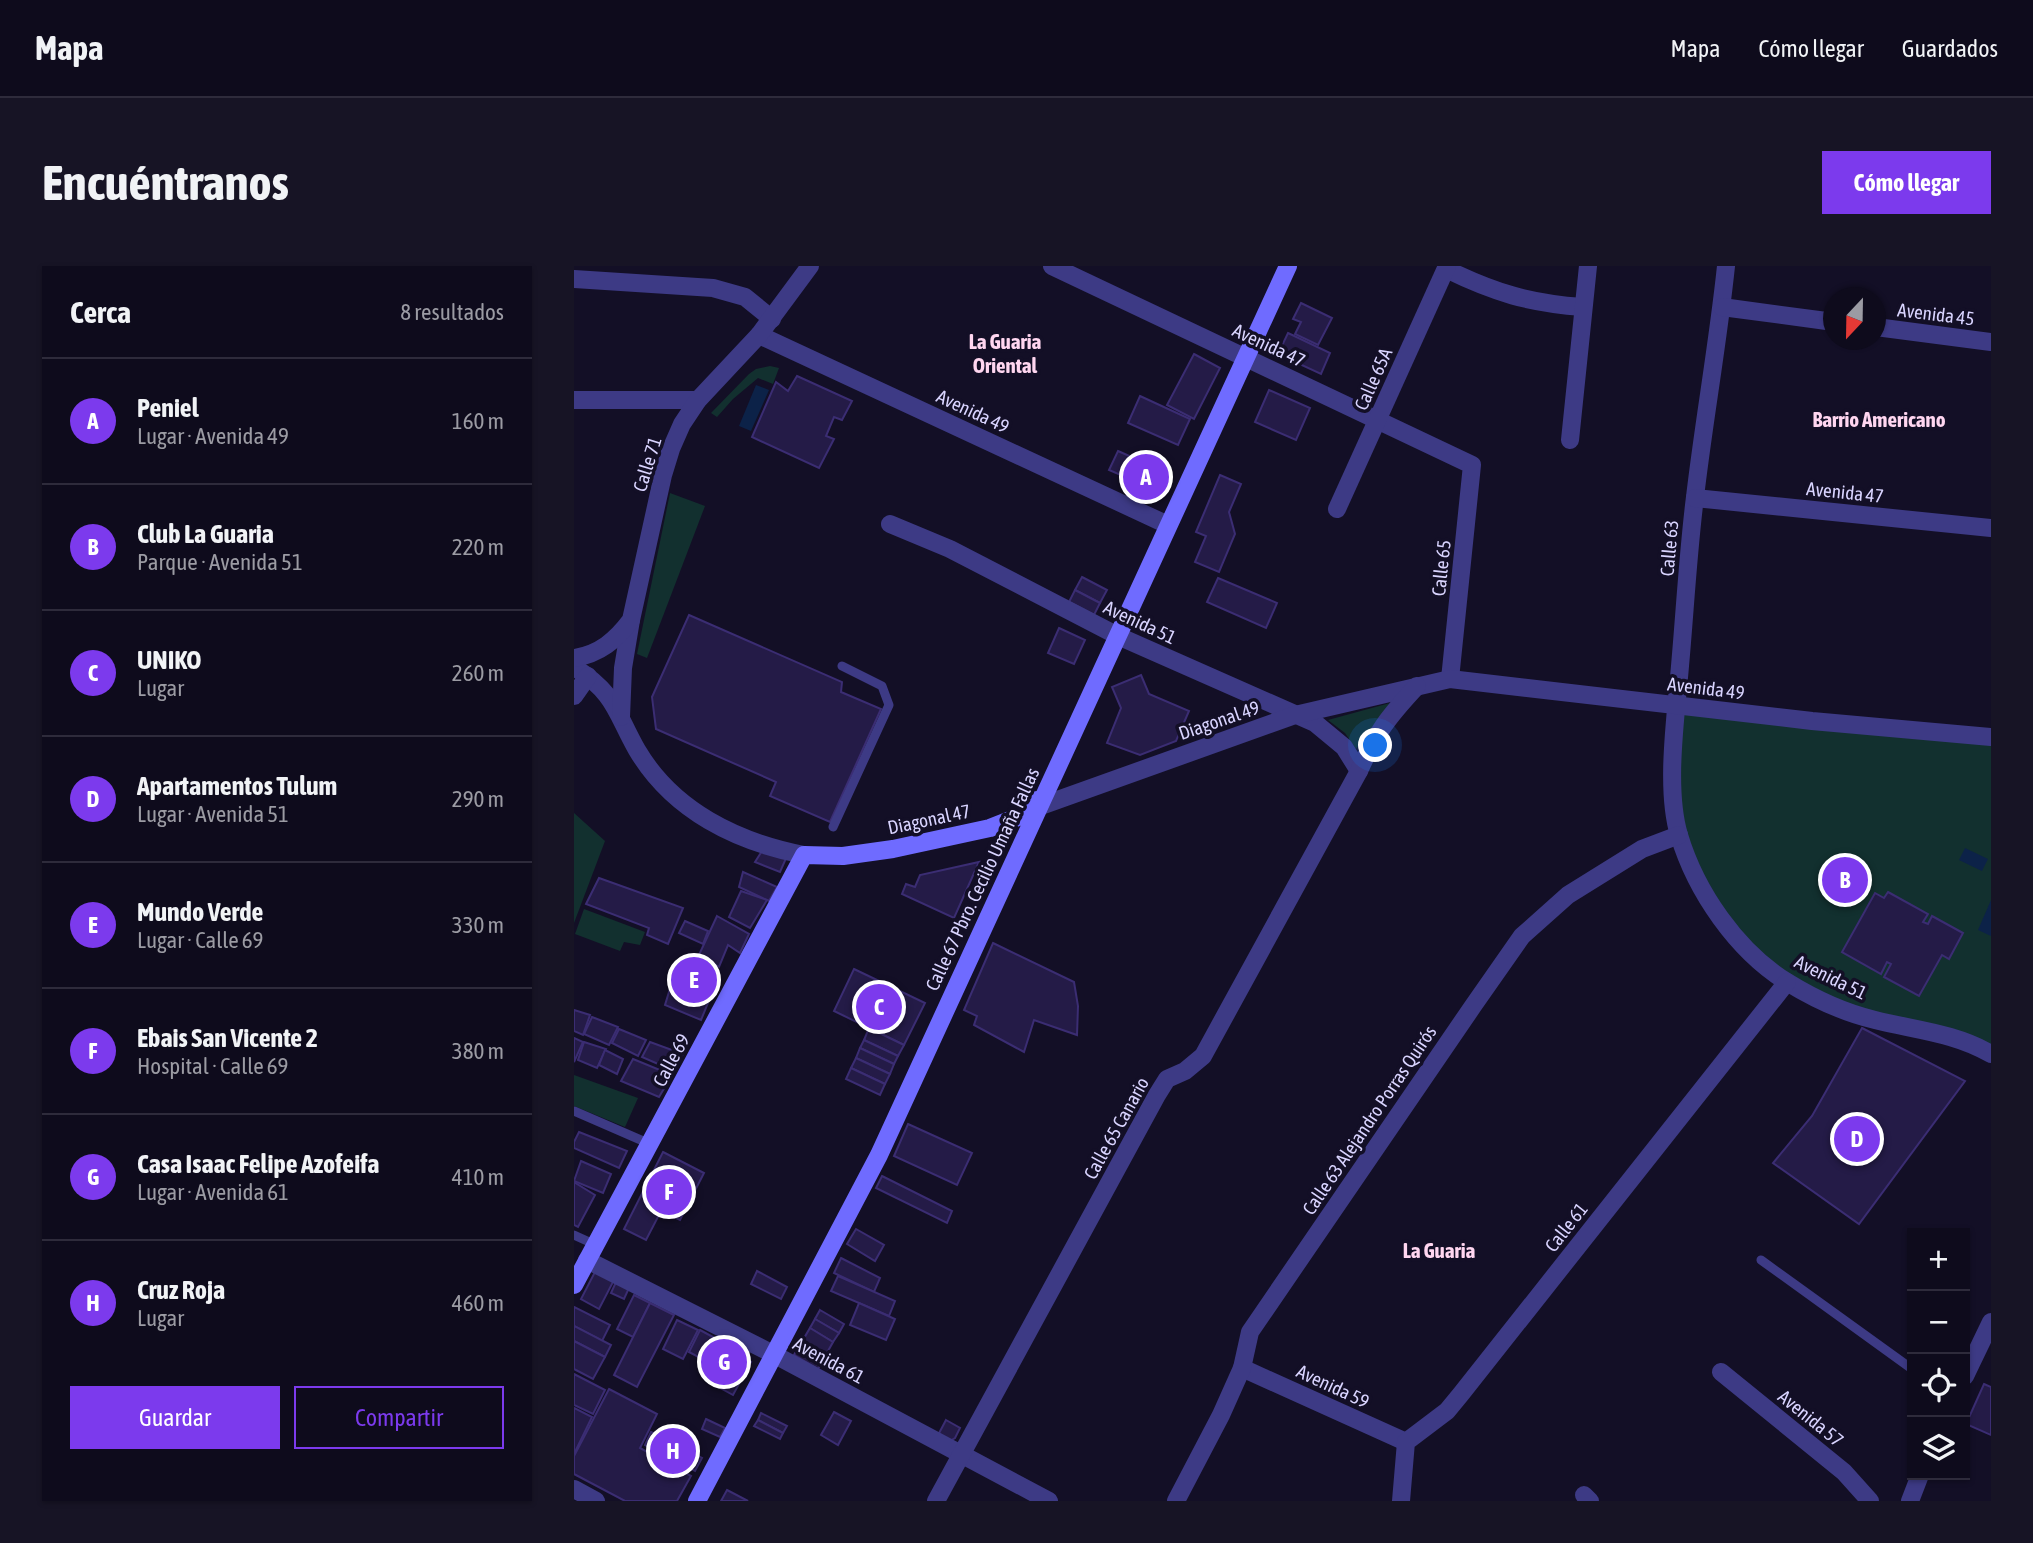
<!DOCTYPE html>
<html lang="es">
<head>
<meta charset="utf-8">
<style>
  :root { --surface:#0e0b1c; --page:#171425; --text:#f1f3f6; --muted:#9b9ba3; --line:#2e2b3b; --accent:#7c3aed }
  body { margin:0; font-family:"Asap Condensed",sans-serif; background:var(--page); color:var(--text) }
  .controls { position:absolute; right:21px; bottom:21px; display:grid; overflow:hidden; border-radius:0px; box-shadow:0 2px 5px #0004 }
  .controls button { width:63px; height:63px; display:grid; place-items:center; padding:0; border:0; border-bottom:2px solid var(--line); background:var(--surface); color:var(--text); font:35px sans-serif }
  .compass { position:absolute; left:1249px; top:21px; width:63px; height:63px; border-radius:50%; background:var(--surface); box-shadow:0 2px 5px #0004; rotate:202deg }
  .you { position:absolute; left:802px; top:480px; width:24px; height:24px; margin:-18px; border:5px solid #fff; border-radius:50%; background:#1a73e8; box-shadow:0 0 0 10px #1a73e833 }
  .badge { display:grid; place-items:center; width:46px; height:46px; border-radius:50%; background:var(--accent); color:#fff; font-size:23px; font-weight:700 }
  .pin { position:absolute; translate:-50% -50%; border:4px solid #fff; box-shadow:0 2px 7px #0006 }
  .list { margin:0; padding:0; list-style:none }
  h2 { display:flex; justify-content:space-between; align-items:center; height:91px; margin:0; padding:0 28px; font-size:30px }
  h2 small { font-size:23px; font-weight:400; color:var(--muted) }
  .list li { display:grid; grid-template-columns:46px 1fr auto; gap:21px; align-items:center; box-sizing:border-box; height:126px; padding:0 28px; border-top:2px solid var(--line) }
  .list b { display:block; font-size:26px; white-space:nowrap }
  .list p { margin:0; font-size:23px; white-space:nowrap; color:var(--muted) }
  .list em { font-size:23px; font-style:normal; color:var(--muted) }
  .actions { display:flex; gap:14px; padding:21px 28px }
  .actions a { flex:1; padding:16px 0; border:2px solid var(--accent); border-radius:0px; text-align:center; font-size:24px; color:var(--accent) }
  .actions .main { background:var(--accent); color:#fff }
  .icon { flex:none; width:38px; height:38px; fill:none; stroke:currentColor; stroke-width:2; stroke-linecap:round; stroke-linejoin:round }
  .map { position:relative; flex:none; width:1417px; height:1235px; overflow:hidden; border-radius:0px }
  header { display:flex; align-items:center; gap:42px; box-sizing:border-box; height:98px; padding:0 35px; background:var(--surface); border-bottom:2px solid var(--line) }
  header strong { font-size:33px }
  nav { display:flex; gap:38px; margin-inline-start:auto; font-size:24px }
  .intro { display:flex; align-items:center; justify-content:space-between; box-sizing:border-box; height:168px; padding:0 42px }
  h1 { margin:0; font-size:49px }
  .button { padding:18px 32px; border-radius:0px; background:var(--accent); color:#fff; font-size:24px; font-weight:700 }
  main { display:flex; gap:42px; padding:0 42px }
  aside { flex:1; background:var(--surface); border-radius:0px; box-shadow:0 2px 5px #0004 }
  .map>svg:first-child { display:block }
</style>
</head>
<body>
<header>
<strong>Mapa</strong>
<nav><a>Mapa</a><a>Cómo llegar</a><a>Guardados</a></nav>
</header>
<div class="intro"><h1>Encuéntranos</h1><a class="button">Cómo llegar</a></div>
<main>
<aside>
<h2>Cerca<small>8 resultados</small></h2>
<ul class="list">
<li><span class="badge">A</span><div><b>Peniel</b><p>Lugar · Avenida 49</p></div><em>160 m</em></li>
<li><span class="badge">B</span><div><b>Club La Guaria</b><p>Parque · Avenida 51</p></div><em>220 m</em></li>
<li><span class="badge">C</span><div><b>UNIKO</b><p>Lugar</p></div><em>260 m</em></li>
<li><span class="badge">D</span><div><b>Apartamentos Tulum</b><p>Lugar · Avenida 51</p></div><em>290 m</em></li>
<li><span class="badge">E</span><div><b>Mundo Verde</b><p>Lugar · Calle 69</p></div><em>330 m</em></li>
<li><span class="badge">F</span><div><b>Ebais San Vicente 2</b><p>Hospital · Calle 69</p></div><em>380 m</em></li>
<li><span class="badge">G</span><div><b>Casa Isaac Felipe Azofeifa</b><p>Lugar · Avenida 61</p></div><em>410 m</em></li>
<li><span class="badge">H</span><div><b>Cruz Roja</b><p>Lugar</p></div><em>460 m</em></li>
</ul>
<div class="actions"><a class="main">Guardar</a><a>Compartir</a></div>
</aside>
<div class="map">
<svg width="1417" height="1235" viewBox="0 0 1417 1235">
  <rect width="100%" height="100%" fill="#130f26"/>
  <g fill="#12302f">
    <path d="M196 100 205 102 199 118 184 112 159 133 143 151 137 147 175 108 182 103Z"/>
    <path d="M96 227 131 240 73 392 63 388Z"/>
    <path d="M816 437 782 483 771 467 754 454Z"/>
    <path d="M1103 439 1417 471V788L1277 747 1171 680 1105 569Z"/>
    <path d="M0 547 31 575 0 657Z"/>
    <path d="M10 643 71 666 66 679 50 676 46 685 1 668Z"/>
    <path d="M0 809 64 832 51 861 0 840Z"/>
  </g>
  <g fill="#0c2248">
    <path d="M182 119 195 124 177 165 165 160Z"/>
    <path d="M1391 582 1414 593 1408 605 1385 594Z"/>
    <path d="M1417 634V670L1404 664Z"/>
  </g>
  <g fill="#241b47" stroke="#3b2d73" stroke-width="2">
    <path d="M727 37 758 52 744 79 721 68 727 56 719 53Z"/>
    <path d="M714 67 756 87 747 108 704 88Z"/>
    <path d="M620 88 646 102 620 153 593 139Z"/>
    <path d="M223 110 278 135 268 154 260 151 252 170 260 173 245 202 178 171 202 116 214 125Z"/>
    <path d="M695 124 736 142 722 174 681 156Z"/>
    <path d="M566 130 616 153 604 179 554 157Z"/>
    <path d="M544 185 594 207 585 228 576 233 557 225 561 215 535 204Z"/>
    <path d="M646 209 667 218 655 246 661 268 645 306 621 296 632 270 622 266Z"/>
    <path d="M508 311 533 324 526 337 501 324Z"/>
    <path d="M644 312 703 337 692 362 633 336Z"/>
    <path d="M501 324 526 337 520 349 495 336Z"/>
    <path d="M115 349 268 416 267 426 307 443 256 556 196 530 202 516 82 463 78 431Z"/>
    <path d="M485 362 511 374 500 398 474 387Z"/>
    <path d="M567 409 575 428 615 445 602 475 566 489 533 477 547 442 538 421Z"/>
    <path d="M190 582 213 590 206 606 181 596Z"/>
    <path d="M405 596 380 652 328 628 332 618 341 621 346 609Z"/>
    <path d="M169 606 203 621 195 635 165 621Z"/>
    <path d="M25 612 109 642 94 678 73 669 75 662 12 638Z"/>
    <path d="M167 625 193 634 176 662 155 651Z"/>
    <path d="M1314 626 1354 648 1349 656 1354 658 1358 650 1389 667 1375 693 1368 689 1345 730 1310 711 1317 698 1313 696 1307 708 1268 686 1301 627 1310 632Z"/>
    <path d="M143 650 175 668 166 687 154 679 145 701 124 691Z"/>
    <path d="M111 655 134 665 129 678 105 667Z"/>
    <path d="M419 677 500 716 504 740 503 769 460 754 450 786 400 759 403 750 390 744Z"/>
    <path d="M124 697 139 705 134 716 143 720 138 729 101 711 107 702 118 708Z"/>
    <path d="M280 703 351 737 330 779 260 745Z"/>
    <path d="M99 713 136 732 127 754 91 739Z"/>
    <path d="M0 744 16 749 9 769 0 765Z"/>
    <path d="M18 751 44 761 35 779 10 768Z"/>
    <path d="M295 762 330 779 324 790 290 774Z"/>
    <path d="M1288 762 1391 815 1285 958 1199 897 1238 850Z"/>
    <path d="M45 763 72 774 64 790 38 777Z"/>
    <path d="M0 772 9 776 0 796Z"/>
    <path d="M290 774 324 790 320 798 286 782Z"/>
    <path d="M10 776 32 783 23 802 4 794Z"/>
    <path d="M76 776 109 788 100 805 68 791Z"/>
    <path d="M286 782 320 798 316 808 282 792Z"/>
    <path d="M31 784 49 793 43 808 25 799Z"/>
    <path d="M282 792 316 808 311 818 277 802Z"/>
    <path d="M59 793 98 809 85 831 47 815Z"/>
    <path d="M277 802 311 818 306 829 272 813Z"/>
    <path d="M334 858 398 887 383 919 320 890Z"/>
    <path d="M5 866 53 885 45 902 0 882V876Z"/>
    <path d="M89 886 130 907 106 954 87 945 72 974 50 963Z"/>
    <path d="M7 895 37 908 29 927 0 915Z"/>
    <path d="M308 910 378 945 373 957 302 922Z"/>
    <path d="M0 916 21 929 4 961 0 959Z"/>
    <path d="M282 963 310 979 301 995 273 978Z"/>
    <path d="M267 992 306 1012 300 1026 260 1007Z"/>
    <path d="M22 1004 40 1014 25 1043 7 1033Z"/>
    <path d="M183 1005 213 1021 207 1033 177 1018Z"/>
    <path d="M264 1010 321 1035 315 1050 257 1025Z"/>
    <path d="M42 1016 55 1022 50 1033 37 1027Z"/>
    <path d="M60 1029 76 1037 59 1071 43 1063Z"/>
    <path d="M76 1037 100 1049 63 1121 40 1109Z"/>
    <path d="M285 1037 321 1053 312 1074 276 1059Z"/>
    <path d="M0 1041 36 1059 28 1075 0 1060Z"/>
    <path d="M246 1044 270 1058 265 1067 241 1053Z"/>
    <path d="M241 1053 265 1067 259 1076 236 1062Z"/>
    <path d="M103 1054 124 1064 109 1093 89 1083Z"/>
    <path d="M0 1060 37 1079 31 1091 0 1075Z"/>
    <path d="M236 1062 259 1076 244 1103 220 1089Z"/>
    <path d="M126 1064 139 1071 128 1093 115 1086Z"/>
    <path d="M0 1075 31 1091 19 1113 0 1103Z"/>
    <path d="M146 1079 177 1096 159 1129 141 1119 149 1105 136 1098Z"/>
    <path d="M0 1108 31 1124 19 1148 0 1139Z"/>
    <path d="M1410 1118 1417 1121V1169L1392 1158Z"/>
    <path d="M35 1123 83 1148 66 1182 117 1210 103 1235H51L0 1208V1190Z"/>
    <path d="M0 1142 18 1151 0 1188Z"/>
    <path d="M260 1146 277 1155 264 1179 247 1169Z"/>
    <path d="M187 1147 213 1160 209 1167 184 1154Z"/>
    <path d="M132 1153 151 1162 146 1171 128 1163Z"/>
    <path d="M184 1154 209 1167 206 1173 180 1160Z"/>
    <path d="M372 1154 386 1162 381 1172 374 1176 363 1171Z"/>
    <path d="M77 1166 128 1192 121 1205 71 1179Z"/>
    <path d="M153 1224 174 1235H147Z"/>
  </g>
  <g fill="none" stroke-linecap="round" stroke-linejoin="round">
    <g stroke="#3d3a85" stroke-width="9">
      <path d="M259 561 315 439 308 420 268 400"/>
      <path d="M0 845 76 878"/>
      <path d="M0 969 22 979"/>
      <path d="M1187 994 1338 1103"/>
    </g>
    <g stroke="#3d3a85" stroke-width="18">
      <path d="M478 0 898 199 876 413"/>
      <path d="M1152 0C1144 77 1130 154 1121 231 1114 287 1111 344 1106 400 1102 450 1091 522 1105 569 1122 626 1163 685 1213 716 1239 732 1271 747 1301 754 1341 764 1381 767 1417 788"/>
      <path d="M872 3C921 27 955 37 1009 41"/>
      <path d="M0 13 139 22 171 31 198 53"/>
      <path d="M1148 41 1260 56"/>
      <path d="M1302 61 1417 76"/>
      <path d="M185 69 594 259"/>
      <path d="M0 134H124"/>
      <path d="M996 174 1014 0"/>
      <path d="M1121 232 1417 262"/>
      <path d="M763 243 873 0"/>
      <path d="M316 258 376 283 544 370 741 457 770 481 785 505"/>
      <path d="M0 401C42 428 41 445 63 484 99 545 163 576 230 589"/>
      <path d="M0 430 14 410"/>
      <path d="M47 451 49 402 57 354"/>
      <path d="M464 541 721 449 876 413 1238 455 1417 471"/>
      <path d="M13 994 201 1089 475 1235"/>
      <path d="M668 1102 832 1176"/>
      <path d="M1147 1106 1270 1206 1296 1235"/>
      <path d="M1391 1110 1417 1056"/>
      <path d="M0 1223 22 1235"/>
      <path d="M1010 1229 1016 1235"/>
      <path d="M362 1235 583 829 593 813 611 805 629 790 785 505C802 467 814 451 843 420"/>
      <path d="M602 1235 647 1149 668 1102 676 1066 899 740 948 670 994 629 1068 583 1105 569"/>
      <path d="M827 1235 832 1176 873 1145 887 1128 1213 716"/>
      <path d="M1336 1235 1346 1209"/>
    </g>
    <path stroke="#3d3a85" stroke-width="18" d="M0 392C26 388 42 374 57 354L89 209 97 183 108 158 124 134 185 69 236 0"/>
    <g stroke="#6f6bff" stroke-width="18">
      <path d="M0 1019 230 589 269 590 319 583 416 562 444 551 463 534"/>
      <path d="M123 1235 305 889 714 0"/>
    </g>
  </g>
  <g text-anchor="middle" dominant-baseline="central" stroke-width="7" stroke-linejoin="round" paint-order="stroke">
    <g font-size="19" fill="#d9d4ff" stroke="#130f26">
      <text transform="translate(1362 48) rotate(7)">Avenida 45</text>
      <text transform="translate(695 79) rotate(25)">Avenida 47</text>
      <text transform="translate(799 113) rotate(-66)">Calle 65A</text>
      <text transform="translate(399 145) rotate(25)">Avenida 49</text>
      <text transform="translate(73 198) rotate(-73)">Calle 71</text>
      <text transform="translate(1271 226) rotate(6)">Avenida 47</text>
      <text transform="translate(1095 282) rotate(-85)">Calle 63</text>
      <text transform="translate(867 302) rotate(-84)">Calle 65</text>
      <text transform="translate(566 356) rotate(25)">Avenida 51</text>
      <text transform="translate(1132 422) rotate(7)">Avenida 49</text>
      <text transform="translate(645 454) rotate(-19)">Diagonal 49</text>
      <text transform="translate(355 553) rotate(-12)">Diagonal 47</text>
      <text transform="translate(408 613) rotate(-65)">Calle 67 Pbro. Cecilio Umaña Fallas</text>
      <text transform="translate(1257 711) rotate(26)">Avenida 51</text>
      <text transform="translate(97 794) rotate(-62)">Calle 69</text>
      <text transform="translate(795 854) rotate(-56)">Calle 63 Alejandro Porras Quirós</text>
      <text transform="translate(542 862) rotate(-61)">Calle 65 Canario</text>
      <text transform="translate(992 961) rotate(-52)">Calle 61</text>
      <text transform="translate(255 1094) rotate(28)">Avenida 61</text>
      <text transform="translate(759 1120) rotate(25)">Avenida 59</text>
      <text transform="translate(1237 1152) rotate(39)">Avenida 57</text>
    </g>
    <g font-size="21" font-weight="bold" fill="#ffd6f0" stroke="#130f26">
      <text x="431" y="75">La Guaria<tspan x="431" dy="24">Oriental</tspan></text>
      <text x="1305" y="153">Barrio Americano</text>
      <text x="865" y="984">La Guaria</text>
    </g>
  </g>
</svg>
<div class="controls">
<button>+</button>
<button>−</button>
<button><svg class="icon" aria-label="locate" viewBox="0 0 24 24"><circle cx="12" cy="12" r="6"/><path d="M12 2v4M12 18v4M2 12h4M18 12h4"/></svg></button>
<button><svg class="icon" aria-label="layers" viewBox="0 0 24 24"><path d="M12 4l9 5-9 5-9-5zM3 14l9 5 9-5"/></svg></button>
</div>
<svg class="compass" viewBox="-18 -18 36 36"><path d="M0-13l5 13h-10z" fill="#e53935"/><path d="M0 13l5-13h-10z" fill="#9b9ba3"/></svg>
<div class="you"></div>
<div class="pin badge" style="left:572px;top:211px">A</div>
<div class="pin badge" style="left:1271px;top:614px">B</div>
<div class="pin badge" style="left:305px;top:741px">C</div>
<div class="pin badge" style="left:1283px;top:873px">D</div>
<div class="pin badge" style="left:120px;top:714px">E</div>
<div class="pin badge" style="left:95px;top:926px">F</div>
<div class="pin badge" style="left:150px;top:1096px">G</div>
<div class="pin badge" style="left:99px;top:1185px">H</div>
</div>
</main>
</body>
</html>
